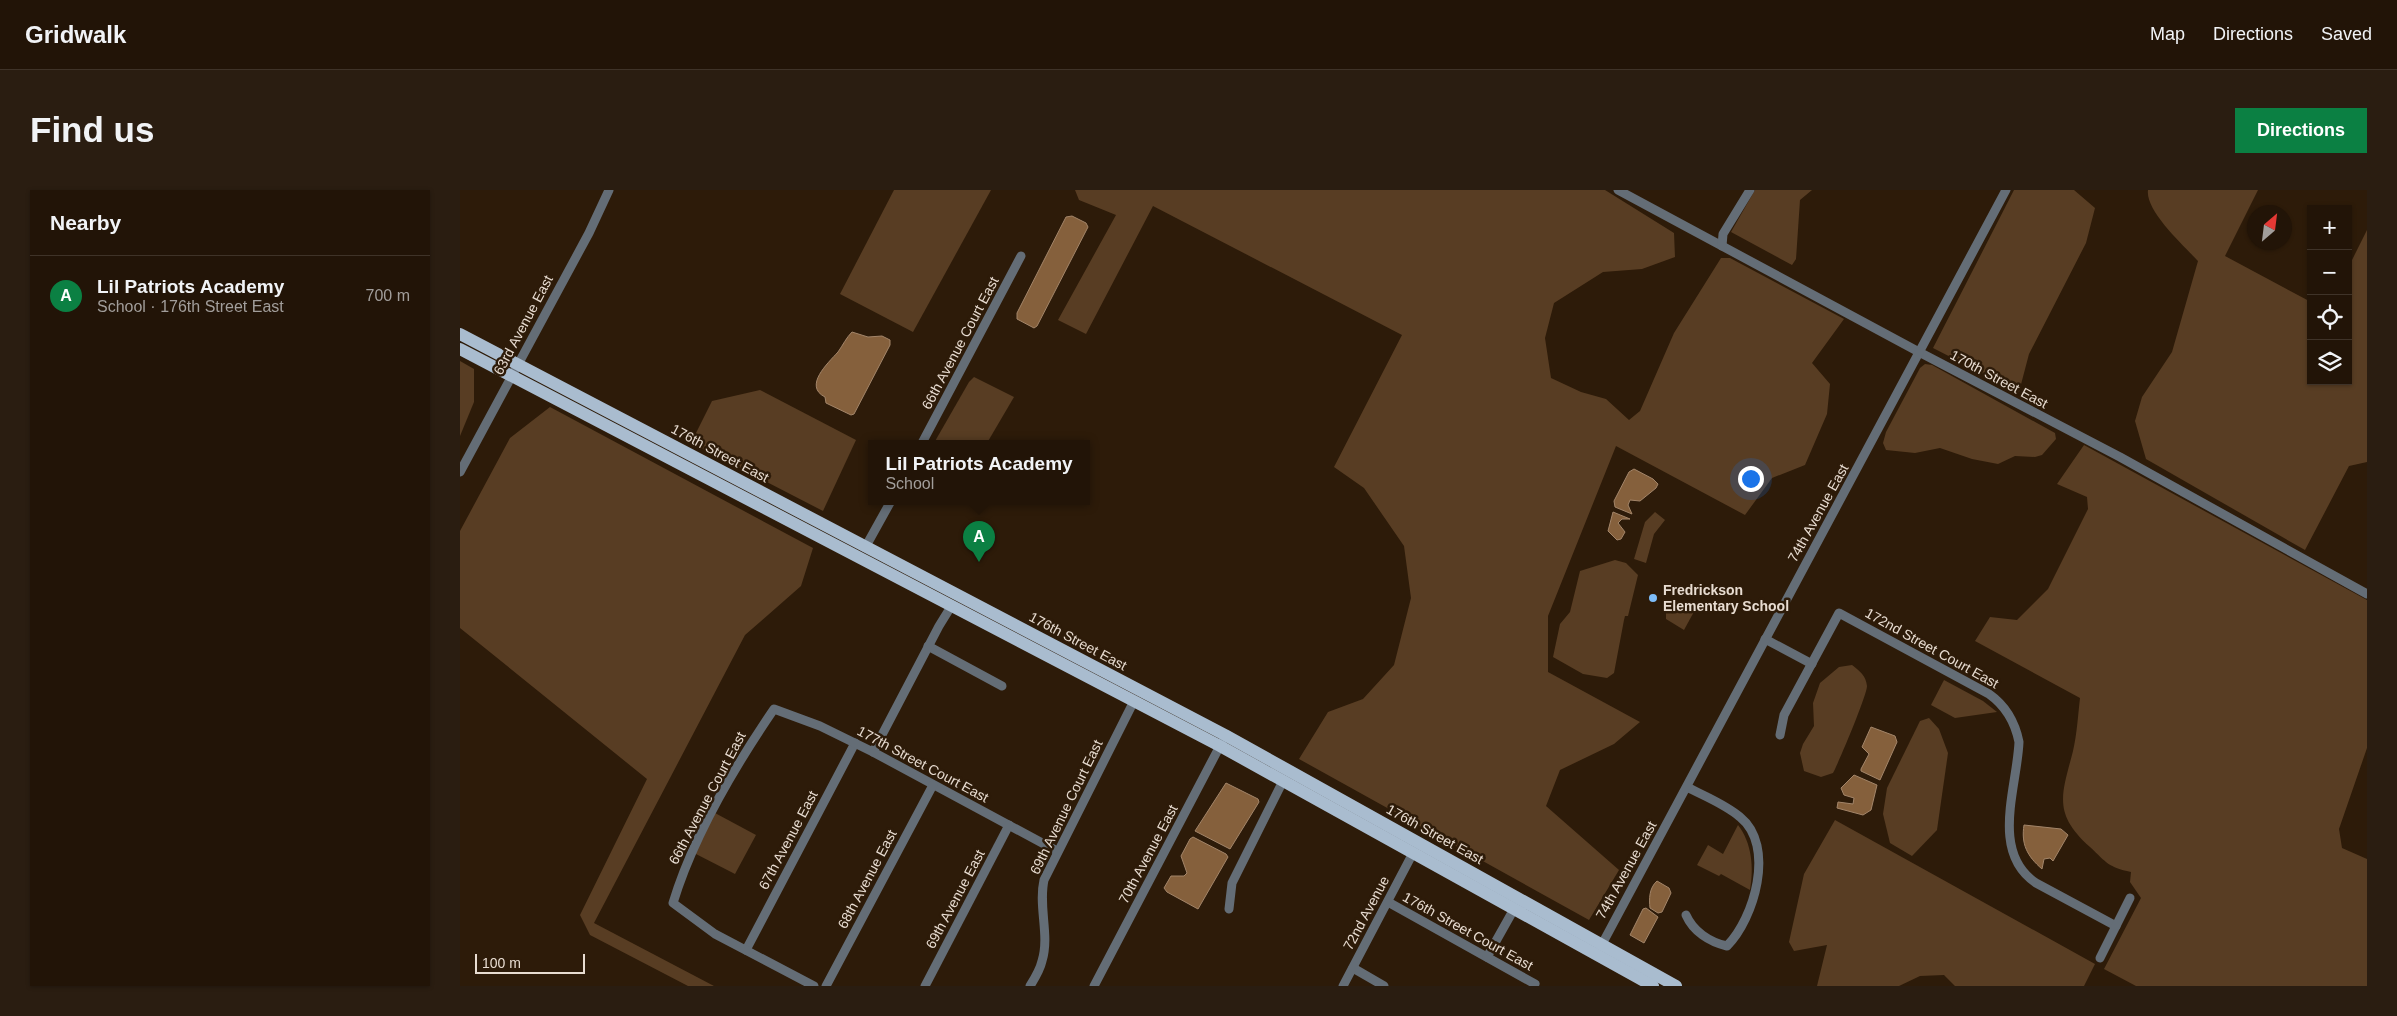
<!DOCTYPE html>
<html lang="en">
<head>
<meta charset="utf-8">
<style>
  :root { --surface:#221407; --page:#2a1d11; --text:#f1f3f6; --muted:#a29e9b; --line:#3f3328; --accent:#0b8043 }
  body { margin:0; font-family:Arial,sans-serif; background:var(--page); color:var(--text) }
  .controls { position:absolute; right:15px; top:15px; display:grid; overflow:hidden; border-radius:0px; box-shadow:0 1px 4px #0004 }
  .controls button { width:45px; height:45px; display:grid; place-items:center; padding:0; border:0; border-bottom:1px solid var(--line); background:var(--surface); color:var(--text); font:25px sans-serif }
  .compass { position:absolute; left:1787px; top:15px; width:45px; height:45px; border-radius:50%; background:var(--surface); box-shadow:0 1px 4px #0004; rotate:28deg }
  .scale { position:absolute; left:15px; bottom:12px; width:110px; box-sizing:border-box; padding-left:5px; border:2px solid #e8dcd1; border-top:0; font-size:14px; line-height:18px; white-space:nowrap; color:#e8dcd1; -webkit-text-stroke:4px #2d1b09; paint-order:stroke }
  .you { position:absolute; left:1290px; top:288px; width:18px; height:18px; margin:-12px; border:4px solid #fff; border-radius:50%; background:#1a73e8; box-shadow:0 0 0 8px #1a73e833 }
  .badge { display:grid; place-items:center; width:32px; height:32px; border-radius:50%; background:var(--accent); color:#fff; font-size:16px; font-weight:700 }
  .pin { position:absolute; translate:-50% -41px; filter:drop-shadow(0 1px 2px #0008) }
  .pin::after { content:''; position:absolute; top:26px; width:18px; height:15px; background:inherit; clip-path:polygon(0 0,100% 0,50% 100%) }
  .popup { position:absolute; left:408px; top:250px; width:222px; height:65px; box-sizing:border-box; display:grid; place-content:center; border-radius:0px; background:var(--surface); filter:drop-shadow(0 1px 4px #0005); font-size:16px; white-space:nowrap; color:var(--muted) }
  .popup b { font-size:19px; color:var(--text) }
  .popup::after { content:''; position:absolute; left:50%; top:100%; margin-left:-10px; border:10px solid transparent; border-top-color:var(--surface) }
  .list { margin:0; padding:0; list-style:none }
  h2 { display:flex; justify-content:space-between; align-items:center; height:65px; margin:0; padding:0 20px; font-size:21px }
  h2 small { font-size:16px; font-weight:400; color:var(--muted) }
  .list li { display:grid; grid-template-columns:32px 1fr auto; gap:15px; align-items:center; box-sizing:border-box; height:80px; padding:0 20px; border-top:1px solid var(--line) }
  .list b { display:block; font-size:19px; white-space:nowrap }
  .list p { margin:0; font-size:16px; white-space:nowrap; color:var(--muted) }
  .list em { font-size:16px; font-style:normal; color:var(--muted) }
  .icon { flex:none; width:28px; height:28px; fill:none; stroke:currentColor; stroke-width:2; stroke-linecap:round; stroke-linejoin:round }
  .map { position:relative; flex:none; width:1907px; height:796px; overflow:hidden; border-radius:0px }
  header { display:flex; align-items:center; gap:30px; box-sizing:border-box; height:70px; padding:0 25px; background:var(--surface); border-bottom:1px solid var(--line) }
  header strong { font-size:24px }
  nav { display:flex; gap:28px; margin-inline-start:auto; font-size:18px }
  .intro { display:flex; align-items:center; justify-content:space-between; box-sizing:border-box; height:120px; padding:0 30px }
  h1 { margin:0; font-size:35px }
  .button { padding:12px 22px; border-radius:0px; background:var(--accent); color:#fff; font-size:18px; font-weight:700 }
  main { display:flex; gap:30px; padding:0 30px }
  aside { flex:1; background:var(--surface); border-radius:0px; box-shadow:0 1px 4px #0004 }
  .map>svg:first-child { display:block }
</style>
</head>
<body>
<header>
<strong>Gridwalk</strong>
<nav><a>Map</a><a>Directions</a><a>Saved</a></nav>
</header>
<div class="intro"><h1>Find us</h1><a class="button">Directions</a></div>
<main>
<aside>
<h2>Nearby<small></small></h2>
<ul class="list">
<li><span class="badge">A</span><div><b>Lil Patriots Academy</b><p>School · 176th Street East</p></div><em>700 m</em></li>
</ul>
</aside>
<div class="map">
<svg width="1907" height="796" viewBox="0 0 1907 796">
  <rect width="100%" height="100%" fill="#2d1b09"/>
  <g fill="#583d23">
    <path d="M434 0H531L453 142 380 104Z"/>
    <path d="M615 0H1145L1214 43 1215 67 1182 79 1143 82 1094 113 1085 148 1091 188 1121 202 1146 209 1169 230 1180 221 1214 143 1261 68H1270L1384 129 1352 173 1370 194 1367 224 1345 275 1312 288 1285 325 1156 256 1088 426V482L1180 532 1154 554 1100 580 1086 616 1159 680 1129 730 839 569 868 522 903 509 934 475 951 408 944 356 904 298 874 277 942 145 693 16 626 144 598 130 656 25 619 10Z"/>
    <path d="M1295 0H1352L1340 10 1336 69 1332 75 1271 42Z"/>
    <path d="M1554 0H1614L1635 18 1626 53 1569 164 1559 202 1473 158Z"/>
    <path d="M1688 0H1798L1765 66 1851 112V191H1888V78L1907 40V272L1889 276 1845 360 1686 269 1675 231 1682 207 1712 162 1738 71C1724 56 1685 21 1688 0Z"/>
    <path d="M0 171 14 179V212L0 246Z"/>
    <path d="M1465 174 1472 175 1595 243 1596 249 1582 265 1575 267 1555 266 1538 274 1512 269 1480 258 1455 263 1426 260 1423 253 1426 242 1460 178Z"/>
    <path d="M514 187 554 207 527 253H474L509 192Z"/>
    <path d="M300 200 396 250 363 321 231 253 252 211Z"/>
    <path d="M90 217 353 358 341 396 285 445 134 733 254 796H228L130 745 120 725 187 589 0 438V341L50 248Z"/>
    <path d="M1624 255 1907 410V558L1879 639 1882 658 1907 669V796H1676L1644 779 1681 708 1670 692 1671 682C1648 677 1647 673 1630 657 1592 623 1602 604 1613 561 1617 544 1618 525 1620 508L1515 451 1530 427 1557 430 1588 399 1628 319 1627 307 1597 294Z"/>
    <path d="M1195 322 1205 330 1194 344 1186 373 1174 369 1185 332Z"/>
    <path d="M1155 370 1166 373 1178 385 1168 426H1165L1164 430 1154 483 1147 488 1123 484 1093 467 1100 434 1110 422 1120 381Z"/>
    <path d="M1206 409 1227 413 1236 418 1224 440 1206 429Z"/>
    <path d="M1392 475C1400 481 1406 486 1407 496 1407 505 1379 572 1373 583L1361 587 1344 581 1340 563 1343 554 1354 536 1353 513 1360 493 1379 477Z"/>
    <path d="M1484 490 1523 511 1537 522 1495 528 1471 515Z"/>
    <path d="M1469 528 1479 539 1488 563 1477 640 1452 666 1430 653 1423 624 1427 598 1460 531Z"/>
    <path d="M255 623 296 645 275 684 234 663Z"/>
    <path d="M1375 630 1635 774 1624 796H1495L1484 785 1460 786 1439 796H1357L1367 755 1334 761 1329 752 1344 684Z"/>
    <path d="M1278 635C1292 653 1294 678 1290 700L1261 684 1259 686 1237 675 1248 655 1263 664Z"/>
  </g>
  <g fill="#85603c" stroke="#a38569">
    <path d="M612 26 626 33 628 37 577 136 574 138 557 129V123L606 27Z"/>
    <path d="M392 142 408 147 422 146 430 150V155L394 224 391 225 366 213 365 207C343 196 368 173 378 162 383 155 386 148 392 142Z"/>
    <path d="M1174 279 1193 289 1198 294 1196 298 1180 311 1170 310 1168 315 1172 324 1155 317 1154 311 1169 282Z"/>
    <path d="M1153 322 1170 329H1162L1158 333 1165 342 1161 349 1157 350 1148 341Z"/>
    <path d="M1411 537 1435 546 1437 552 1420 590 1401 581V579L1409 564 1402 557Z"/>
    <path d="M1394 585 1417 595 1411 620 1403 625 1377 618 1378 612 1393 614 1394 608 1384 605 1381 598Z"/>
    <path d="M766 593 798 609 799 612 770 659 735 641Z"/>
    <path d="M1564 635 1601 639 1608 645 1593 671 1590 668 1584 669 1582 679C1567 666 1561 654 1564 635Z"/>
    <path d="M733 647 766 664 768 667 738 719 707 702 704 698 711 686H724L727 683 721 666 730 649Z"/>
    <path d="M1197 691 1209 698 1211 703 1202 722 1198 723 1190 718C1189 709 1189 698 1197 691Z"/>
    <path d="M1186 718 1198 727 1184 753 1170 745 1183 719Z"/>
  </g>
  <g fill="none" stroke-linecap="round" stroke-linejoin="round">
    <g stroke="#646d76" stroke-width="9">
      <path d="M1158 0 1459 162 1660 267 1907 404"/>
      <path d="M1262 56 1263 44 1290 0"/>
      <path d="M462 253 561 66"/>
      <path d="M0 282 129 43 149 0"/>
      <path d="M406 356 431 311"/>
      <path d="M1305 449 1352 474"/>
      <path d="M468 456 542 496"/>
      <path d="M1320 545 1324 525 1379 423 1529 504C1546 516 1555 532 1559 552 1557 598 1530 662 1576 693L1656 736"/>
      <path d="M413 562 479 436 492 415"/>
      <path d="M928 712 1075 794 1074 796"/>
      <path d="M769 719 772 693 823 591"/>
      <path d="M1226 725C1233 741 1249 752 1267 756 1294 729 1316 656 1280 627 1265 614 1244 606 1227 597"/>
      <path d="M1140 758 1546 0"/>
      <path d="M286 760 395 553"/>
      <path d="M1027 767 1054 719"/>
      <path d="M1640 768 1670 708"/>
      <path d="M893 778 924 796"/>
      <path d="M354 796 255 744 213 713C233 647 275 576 314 519L360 536 413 562 597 661"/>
      <path d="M366 796 473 595"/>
      <path d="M465 796 549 635"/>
      <path d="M570 796C575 788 580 780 582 771 590 745 578 717 584 690L674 511"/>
      <path d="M634 796 762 552"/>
      <path d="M883 796 953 663"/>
    </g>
    <g stroke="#a9bccf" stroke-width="12">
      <path d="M0 144 765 545 1216 796"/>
      <path d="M0 159 760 556 1193 796"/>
    </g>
  </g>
  <circle fill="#7ebdf9" stroke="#2d1b09" stroke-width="2" cx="1193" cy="408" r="5"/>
  <g text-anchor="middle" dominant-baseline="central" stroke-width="5" stroke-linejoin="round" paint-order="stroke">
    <g font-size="14" fill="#e8dcd1" stroke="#2d1b09">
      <text transform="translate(63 135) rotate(-62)">63rd Avenue East</text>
      <text transform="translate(500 153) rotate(-62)">66th Avenue Court East</text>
      <text transform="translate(1539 189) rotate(28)">170th Street East</text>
      <text transform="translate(260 263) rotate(28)">176th Street East</text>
      <text transform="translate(1358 323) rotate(-61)">74th Avenue East</text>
      <text transform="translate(618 451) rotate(28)">176th Street East</text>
      <text transform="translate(1472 458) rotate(29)">172nd Street Court East</text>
      <text transform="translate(463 574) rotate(28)">177th Street Court East</text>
      <text transform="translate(247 608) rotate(-62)">66th Avenue Court East</text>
      <text transform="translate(606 617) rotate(-64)">69th Avenue Court East</text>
      <text transform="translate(975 644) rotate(29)">176th Street East</text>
      <text transform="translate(328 650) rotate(-62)">67th Avenue East</text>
      <text transform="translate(688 664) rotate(-62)">70th Avenue East</text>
      <text transform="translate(1166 680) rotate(-61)">74th Avenue East</text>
      <text transform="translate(407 689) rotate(-62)">68th Avenue East</text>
      <text transform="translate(495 709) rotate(-62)">69th Avenue East</text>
      <text transform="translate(906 723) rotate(-62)">72nd Avenue</text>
      <text transform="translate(1008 741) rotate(29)">176th Street Court East</text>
    </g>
    <g font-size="14" font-weight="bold" fill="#e8dcd1" stroke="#2d1b09" text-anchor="start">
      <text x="1203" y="400">Fredrickson<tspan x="1203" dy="16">Elementary School</tspan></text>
    </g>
  </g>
</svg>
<div class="controls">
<button>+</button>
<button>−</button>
<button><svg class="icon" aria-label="locate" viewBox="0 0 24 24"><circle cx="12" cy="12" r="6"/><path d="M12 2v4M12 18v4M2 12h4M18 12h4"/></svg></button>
<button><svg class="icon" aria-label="layers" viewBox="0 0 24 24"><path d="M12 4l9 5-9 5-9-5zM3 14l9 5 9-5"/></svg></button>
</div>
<svg class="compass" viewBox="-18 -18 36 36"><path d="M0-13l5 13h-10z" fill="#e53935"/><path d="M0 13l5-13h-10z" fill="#a29e9b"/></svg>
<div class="scale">100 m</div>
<div class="you"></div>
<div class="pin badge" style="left:519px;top:372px">A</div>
<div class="popup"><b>Lil Patriots Academy</b>School</div>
</div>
</main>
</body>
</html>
